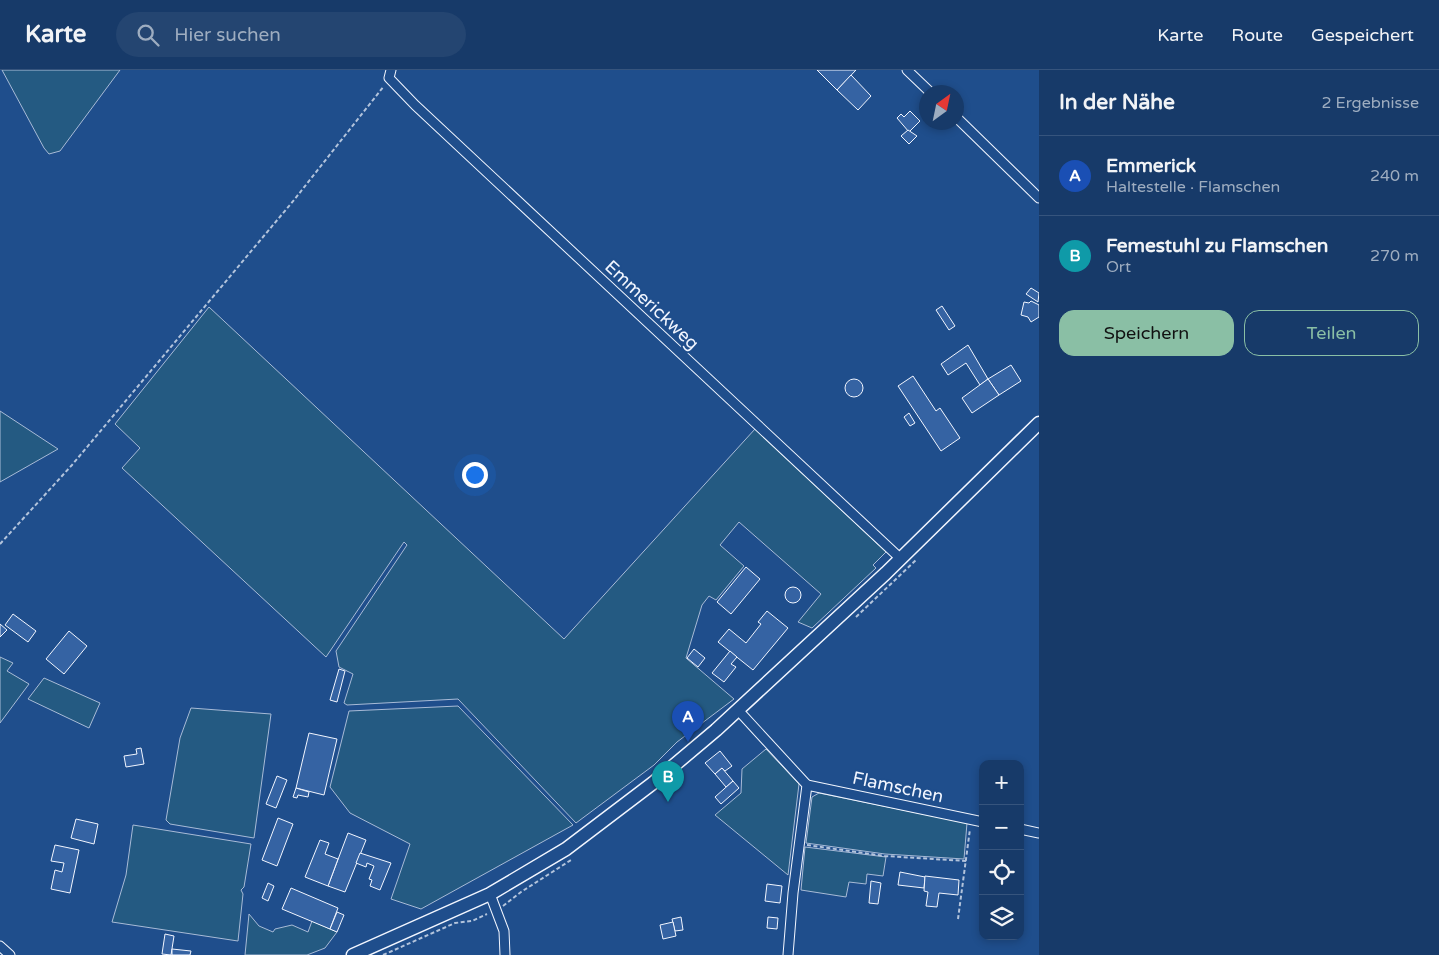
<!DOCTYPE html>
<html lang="de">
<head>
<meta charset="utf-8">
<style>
  :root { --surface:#173a69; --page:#244571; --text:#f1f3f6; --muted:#9eadc0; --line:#36547d; --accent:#8abfa5 }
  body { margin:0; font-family:"Varela Round",sans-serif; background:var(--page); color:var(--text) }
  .controls { position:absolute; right:15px; bottom:15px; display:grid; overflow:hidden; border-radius:10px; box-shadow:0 2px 8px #0003 }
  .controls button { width:45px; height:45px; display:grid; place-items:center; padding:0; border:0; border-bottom:1px solid var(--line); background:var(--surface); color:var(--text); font:25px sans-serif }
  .compass { position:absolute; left:919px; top:15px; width:45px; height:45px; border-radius:50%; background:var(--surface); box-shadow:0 2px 8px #0003; rotate:33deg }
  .you { position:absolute; left:474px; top:404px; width:18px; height:18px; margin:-12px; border:4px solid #fff; border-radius:50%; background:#1a73e8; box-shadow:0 0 0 8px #1a73e833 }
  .badge { display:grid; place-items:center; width:32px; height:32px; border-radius:50%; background:var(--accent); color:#fff; font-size:16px; font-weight:700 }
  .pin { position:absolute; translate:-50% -41px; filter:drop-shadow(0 1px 2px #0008) }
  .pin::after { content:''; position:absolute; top:26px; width:18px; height:15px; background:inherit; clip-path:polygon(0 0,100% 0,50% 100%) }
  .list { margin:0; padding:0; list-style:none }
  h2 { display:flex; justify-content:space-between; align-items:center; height:65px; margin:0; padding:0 20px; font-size:21px }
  h2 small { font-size:16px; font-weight:400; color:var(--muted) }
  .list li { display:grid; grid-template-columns:32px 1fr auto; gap:15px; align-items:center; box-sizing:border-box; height:80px; padding:0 20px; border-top:1px solid var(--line) }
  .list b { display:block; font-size:19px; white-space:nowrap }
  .list p { margin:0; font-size:16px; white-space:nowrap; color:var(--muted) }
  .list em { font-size:16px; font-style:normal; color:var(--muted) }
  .actions { display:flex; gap:10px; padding:15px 20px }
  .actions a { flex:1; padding:11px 0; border:1px solid var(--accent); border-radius:15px; text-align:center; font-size:18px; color:var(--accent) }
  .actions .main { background:var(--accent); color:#111 }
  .icon { flex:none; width:28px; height:28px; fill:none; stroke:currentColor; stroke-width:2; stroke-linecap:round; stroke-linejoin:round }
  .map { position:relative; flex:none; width:1039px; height:885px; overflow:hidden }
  header { display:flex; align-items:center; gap:30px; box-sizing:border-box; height:70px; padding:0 25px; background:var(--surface); border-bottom:1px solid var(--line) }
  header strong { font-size:24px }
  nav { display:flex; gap:28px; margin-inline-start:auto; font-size:18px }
  .search { width:350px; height:45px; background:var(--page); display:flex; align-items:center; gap:12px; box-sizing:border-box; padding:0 18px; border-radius:28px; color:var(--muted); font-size:19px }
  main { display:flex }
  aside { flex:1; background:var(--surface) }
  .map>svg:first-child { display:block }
</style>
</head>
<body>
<header>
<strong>Karte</strong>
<div class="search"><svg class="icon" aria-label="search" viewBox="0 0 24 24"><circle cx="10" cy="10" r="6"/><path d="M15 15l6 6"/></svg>Hier suchen</div>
<nav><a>Karte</a><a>Route</a><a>Gespeichert</a></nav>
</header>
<main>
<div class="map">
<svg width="1039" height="885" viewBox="0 0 1039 885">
  <rect width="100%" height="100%" fill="#1f4e8c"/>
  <g fill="#245a82" stroke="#a8bbd7">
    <path d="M2 0H120L60 81 49 84 44 78Z"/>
    <path d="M209 237 564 569 755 359 886 482 873 495 876 498 812 558 798 552 821 524 739 452 720 475 744 496 716 530 709 526 702 535 686 588 734 629 677 672 654 695 576 753 458 629 347 635 344 633 353 604 339 597 336 581 407 475 404 472 326 587 122 398 140 378 115 354Z"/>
    <path d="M0 341 58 379 0 412Z"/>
    <path d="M0 587 13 593 7 601 29 614 0 653Z"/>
    <path d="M44 608 100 633 89 658 28 629Z"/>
    <path d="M458 636 573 755 421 839 391 829 410 774 350 743 330 717 349 641Z"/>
    <path d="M191 638 271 644 254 768 170 754 166 750 180 668Z"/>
    <path d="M766 679 799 714 788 805 715 745 741 723 742 699Z"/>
    <path d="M819 723 967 753 964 789 885 784 806 773 812 727Z"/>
    <path d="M133 755 251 774 244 817 241 820 243 824 238 871 112 852 126 805Z"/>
    <path d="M805 777 886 787 883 806 867 804 866 814 849 812 846 827 801 820Z"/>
    <path d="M249 844 259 856 273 862 275 859 292 855 308 862 312 851 337 862 325 878 307 885H245Z"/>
  </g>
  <g fill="#3563a3" stroke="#f2f6ff">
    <path d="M817 0H856L837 20Z"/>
    <path d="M851 5 871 26 858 40 837 20Z"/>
    <path d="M910 41 920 51 909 62 897 48 901 44 904 47Z"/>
    <path d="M908 60 917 66 909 74 901 66Z"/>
    <path d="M1031 218 1039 223 1038 232 1026 224Z"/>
    <path d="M1031 231 1039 235V247L1031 252 1028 247 1021 245 1024 232 1029 233Z"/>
    <path d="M942 236 955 256 949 260 936 240Z"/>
    <path d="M968 275 988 309 980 315 966 293 948 305 941 294Z"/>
    <path d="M1011 295 1021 311 999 325 988 309Z"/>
    <path d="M913 306 936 341 940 338 960 368 941 381 898 316Z"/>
    <circle cx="854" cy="318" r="9"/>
    <path d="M988 309 999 325 972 343 962 328Z"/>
    <path d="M909 343 915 353 910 356 904 347Z"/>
    <path d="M746 497 760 509 731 544 717 532Z"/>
    <circle cx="793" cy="525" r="8"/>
    <path d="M767 541 788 558 753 600 718 572 729 559 746 573 761 554 758 552Z"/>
    <path d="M13 544 36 561 28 572 5 555Z"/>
    <path d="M0 554 7 560 0 567Z"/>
    <path d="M69 561 87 576 64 604 46 589Z"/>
    <path d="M694 579 705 588 698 597 687 588Z"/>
    <path d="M730 581 737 587 731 594 736 597 724 612 712 603Z"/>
    <path d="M339 599 345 601 337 632 330 630Z"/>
    <path d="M309 663 337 669 324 725 296 718Z"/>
    <path d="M141 678 144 694 126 697 124 686 137 684 136 679Z"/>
    <path d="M720 681 732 696 725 701 722 698 715 704 705 693Z"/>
    <path d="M722 698 733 711 726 717 715 704Z"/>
    <path d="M277 706 287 710 276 738 266 734Z"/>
    <path d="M733 711 739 718 721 734 715 727Z"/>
    <path d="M296 718 309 722 308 727 298 725 297 728 293 727Z"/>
    <path d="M278 748 293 754 277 796 262 790Z"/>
    <path d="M76 749 98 754 94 774 71 768Z"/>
    <path d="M348 763 366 770 345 822 328 816Z"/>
    <path d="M320 770 329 773 325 784 338 789 328 816 305 807Z"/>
    <path d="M55 775 79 780 70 823 51 819 55 800 62 802 64 793 51 791Z"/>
    <path d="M360 783 391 793 380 820 370 816 372 810 369 809 374 796 367 793 366 797 356 793Z"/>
    <path d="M900 802 925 807 924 818 898 815Z"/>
    <path d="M925 806 959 810 958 825 939 823 937 837 926 836 928 822 924 821Z"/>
    <path d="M871 811 881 813 878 834 869 833Z"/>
    <path d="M268 813 274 816 268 831 262 828Z"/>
    <path d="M767 814 782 816 780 833 765 831Z"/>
    <path d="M291 818 338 838 330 859 282 839Z"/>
    <path d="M337 842 344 845 337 862 330 859Z"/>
    <path d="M681 847 683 860 675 861 672 849Z"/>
    <path d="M768 847 778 848 777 859 767 858Z"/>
    <path d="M673 852 676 866 663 869 660 855Z"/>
    <path d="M165 864 174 866 171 885 162 884Z"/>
    <path d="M172 879 191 881 190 885H172Z"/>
  </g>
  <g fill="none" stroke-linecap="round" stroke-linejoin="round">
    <g stroke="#f2f6ff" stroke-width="11">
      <g id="minor">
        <path d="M391 0 389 8 415 35 901 489"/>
        <path d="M907 0 930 22"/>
        <path d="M956 47 1039 128"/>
        <path d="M738 640 807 715 793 823 788 885"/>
        <path d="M807 715 983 752"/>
        <path d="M1020 759 1039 763"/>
        <path d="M490 824 504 861 505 885"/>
        <path d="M0 876 10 885"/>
      </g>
    </g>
    <g stroke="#f2f6ff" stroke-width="15">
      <path id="secondary" d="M353 885 490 824 566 779 653 713 716 660 886 503 1039 353"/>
    </g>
    <g stroke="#b3c4dc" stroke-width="2" stroke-dasharray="4 2.5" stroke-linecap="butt">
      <path d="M0 474 72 395 294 130 384 16"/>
      <path d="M856 547 916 490"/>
      <path d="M807 775 885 786 966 791"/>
      <path d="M503 836 521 822 571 790"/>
      <path d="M958 849 970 759"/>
      <path d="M383 885 455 853 472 851 487 844"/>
    </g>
    <use href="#minor" stroke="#1f4e8c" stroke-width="9"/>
    <use href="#secondary" stroke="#1f4e8c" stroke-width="12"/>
  </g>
  <g text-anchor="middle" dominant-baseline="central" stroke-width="4" stroke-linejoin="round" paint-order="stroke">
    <g font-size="18" fill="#f2f6ff" stroke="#1f4e8c">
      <text transform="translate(652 235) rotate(43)">Emmerickweg</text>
      <text transform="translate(898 717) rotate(12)">Flamschen</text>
    </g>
  </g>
</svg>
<div class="controls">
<button>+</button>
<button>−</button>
<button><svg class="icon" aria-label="locate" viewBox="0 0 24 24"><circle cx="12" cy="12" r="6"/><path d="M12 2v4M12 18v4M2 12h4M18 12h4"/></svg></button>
<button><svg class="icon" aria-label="layers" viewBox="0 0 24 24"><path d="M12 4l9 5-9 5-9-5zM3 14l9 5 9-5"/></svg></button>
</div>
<svg class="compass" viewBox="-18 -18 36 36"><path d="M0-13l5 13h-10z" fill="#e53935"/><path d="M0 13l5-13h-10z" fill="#9eadc0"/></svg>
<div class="you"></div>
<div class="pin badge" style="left:688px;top:672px;background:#1a4fb4">A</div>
<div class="pin badge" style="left:668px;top:732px;background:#0f9aa8">B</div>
</div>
<aside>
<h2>In der Nähe<small>2 Ergebnisse</small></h2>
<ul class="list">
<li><span class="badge" style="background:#1a4fb4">A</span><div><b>Emmerick</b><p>Haltestelle · Flamschen</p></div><em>240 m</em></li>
<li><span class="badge" style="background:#0f9aa8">B</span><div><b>Femestuhl zu Flamschen</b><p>Ort</p></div><em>270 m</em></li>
</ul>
<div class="actions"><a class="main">Speichern</a><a>Teilen</a></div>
</aside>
</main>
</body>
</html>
